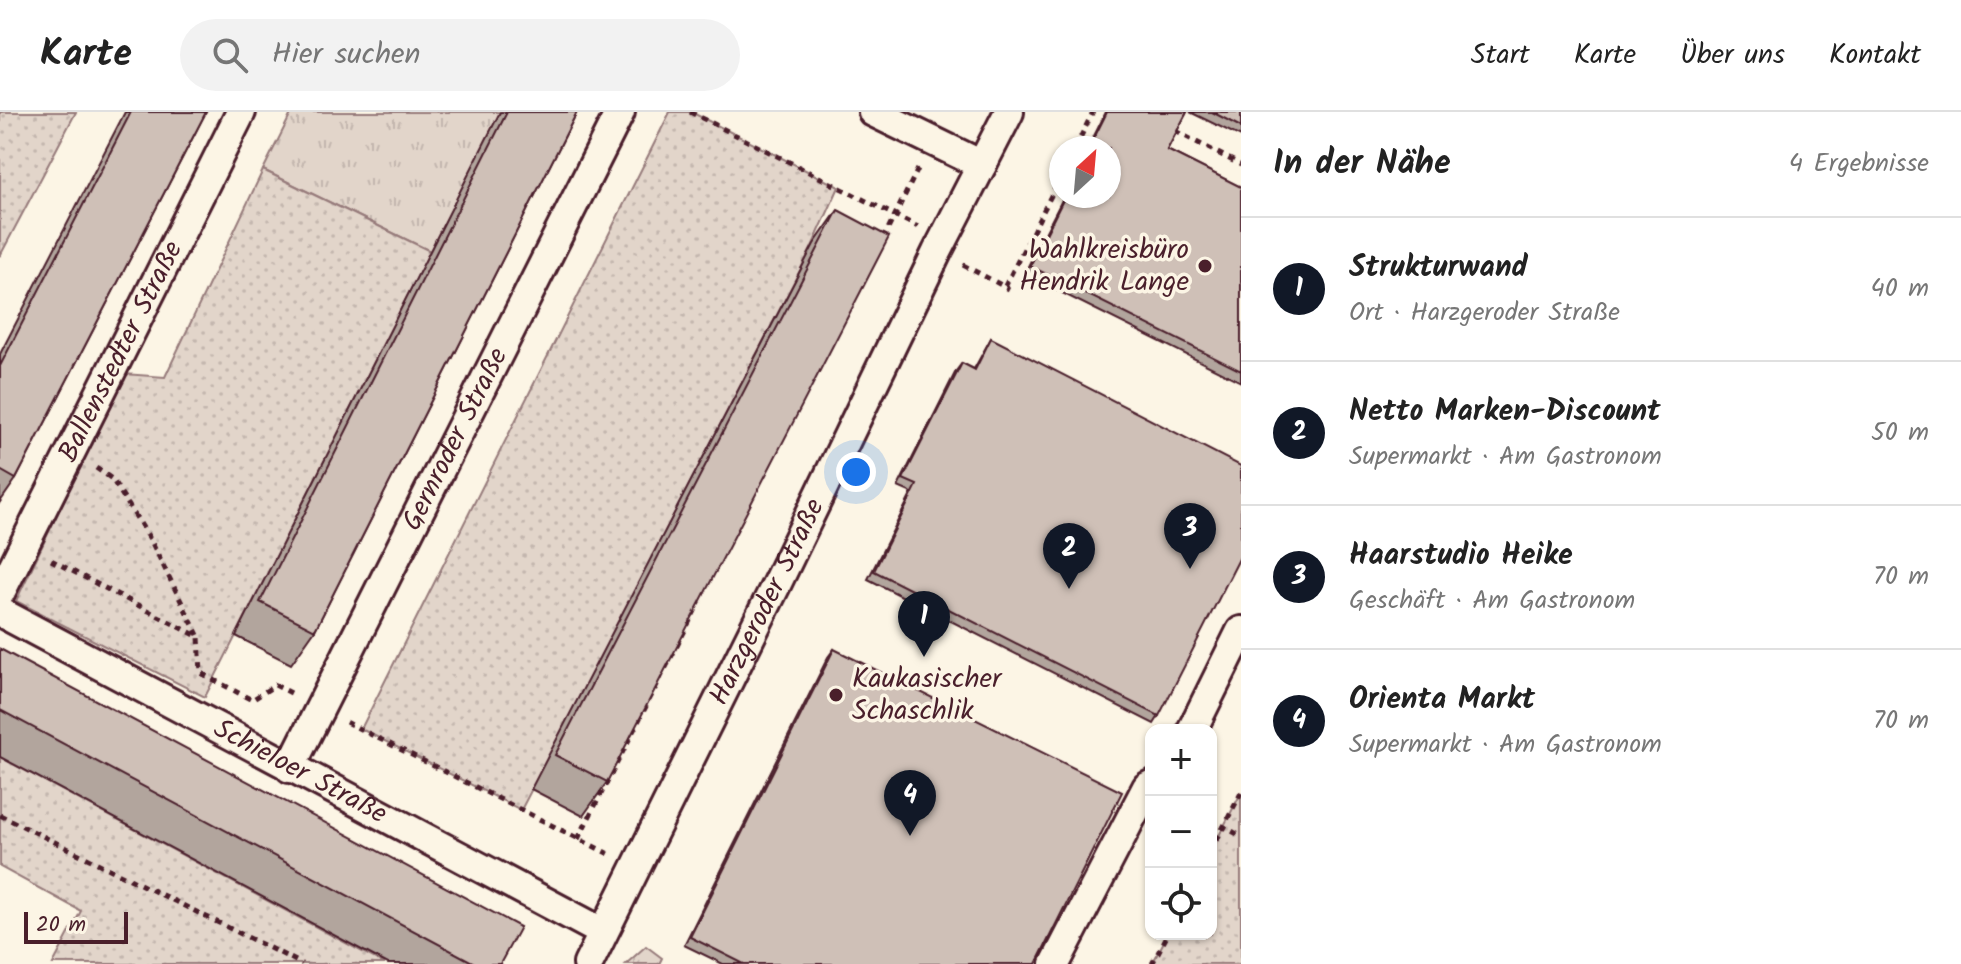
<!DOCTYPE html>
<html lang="de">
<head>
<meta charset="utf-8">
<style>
  :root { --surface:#fff; --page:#f2f2f2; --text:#222; --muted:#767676; --line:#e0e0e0; --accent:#111827 }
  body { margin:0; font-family:Kalam,sans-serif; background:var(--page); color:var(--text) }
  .controls { position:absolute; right:24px; bottom:24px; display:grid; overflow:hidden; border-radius:16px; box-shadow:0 2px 6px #0004 }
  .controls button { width:72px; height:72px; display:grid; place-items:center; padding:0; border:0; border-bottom:2px solid var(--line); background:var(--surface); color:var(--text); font:40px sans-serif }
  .compass { position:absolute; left:1049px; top:24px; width:72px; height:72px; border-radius:50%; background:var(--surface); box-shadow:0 2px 6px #0004; rotate:26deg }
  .scale { position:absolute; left:24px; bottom:20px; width:104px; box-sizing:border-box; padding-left:8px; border:4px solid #4a1f2b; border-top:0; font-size:22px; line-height:28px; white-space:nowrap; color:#4a1f2b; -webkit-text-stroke:6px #fcf5e5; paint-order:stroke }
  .you { position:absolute; left:856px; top:360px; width:28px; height:28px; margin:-20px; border:6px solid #fff; border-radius:50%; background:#1a73e8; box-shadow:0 0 0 12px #1a73e833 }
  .badge { display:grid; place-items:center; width:52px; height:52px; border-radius:50%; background:var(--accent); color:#fff; font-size:26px; font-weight:700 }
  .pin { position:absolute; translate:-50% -66px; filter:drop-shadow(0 2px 4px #0008) }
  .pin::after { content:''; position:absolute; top:42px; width:28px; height:24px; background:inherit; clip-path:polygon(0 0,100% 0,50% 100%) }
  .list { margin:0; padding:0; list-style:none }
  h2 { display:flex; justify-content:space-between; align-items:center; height:104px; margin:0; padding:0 32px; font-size:34px }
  h2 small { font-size:26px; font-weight:400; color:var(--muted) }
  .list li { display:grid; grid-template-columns:52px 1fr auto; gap:24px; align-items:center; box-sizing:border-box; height:144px; padding:0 32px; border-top:2px solid var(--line) }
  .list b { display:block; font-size:30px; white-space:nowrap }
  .list p { margin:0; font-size:26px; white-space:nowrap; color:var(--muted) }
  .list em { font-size:26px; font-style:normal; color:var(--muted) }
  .icon { flex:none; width:44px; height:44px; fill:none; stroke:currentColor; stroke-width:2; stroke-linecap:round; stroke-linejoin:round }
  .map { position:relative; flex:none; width:1241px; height:852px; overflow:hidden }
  header { display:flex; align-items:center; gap:48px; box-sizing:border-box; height:112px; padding:0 40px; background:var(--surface); border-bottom:2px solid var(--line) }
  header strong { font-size:38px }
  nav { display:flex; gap:44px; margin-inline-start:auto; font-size:28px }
  .search { width:560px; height:72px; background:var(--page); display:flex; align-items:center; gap:20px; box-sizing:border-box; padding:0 28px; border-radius:44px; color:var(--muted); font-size:30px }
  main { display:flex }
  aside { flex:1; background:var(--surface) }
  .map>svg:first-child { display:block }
</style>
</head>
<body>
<header>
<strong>Karte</strong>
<div class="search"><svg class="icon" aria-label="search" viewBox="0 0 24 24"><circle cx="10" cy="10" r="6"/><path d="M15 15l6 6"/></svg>Hier suchen</div>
<nav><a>Start</a><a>Karte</a><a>Über uns</a><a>Kontakt</a></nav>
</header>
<main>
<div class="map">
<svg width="1241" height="852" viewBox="0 0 1241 852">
  <defs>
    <pattern id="grass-tufts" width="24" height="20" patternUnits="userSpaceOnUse" patternTransform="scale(2)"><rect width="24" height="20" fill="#e2d5ca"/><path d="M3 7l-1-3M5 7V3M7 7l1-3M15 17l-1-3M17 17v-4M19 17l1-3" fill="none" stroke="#c3b6ae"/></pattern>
    <pattern id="park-dots" width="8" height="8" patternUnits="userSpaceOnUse" patternTransform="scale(2)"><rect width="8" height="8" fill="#e2d5ca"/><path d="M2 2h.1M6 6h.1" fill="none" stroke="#c3b6ae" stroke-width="1.8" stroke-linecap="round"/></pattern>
  </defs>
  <rect width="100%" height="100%" fill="#fcf5e5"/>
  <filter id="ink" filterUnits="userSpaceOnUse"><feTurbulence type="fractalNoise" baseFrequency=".0125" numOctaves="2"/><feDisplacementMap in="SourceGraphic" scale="16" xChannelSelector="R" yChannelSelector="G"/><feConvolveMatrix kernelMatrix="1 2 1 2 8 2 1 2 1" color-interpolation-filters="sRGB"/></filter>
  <g filter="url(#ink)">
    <g fill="url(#grass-tufts)" stroke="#967a7a" stroke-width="2">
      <path d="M292 0H501L430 139 263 58Z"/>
      <path d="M646 834 662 846 659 852H626Z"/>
    </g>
    <g fill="url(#park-dots)" stroke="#967a7a" stroke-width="2">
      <path d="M0 0H76L0 144Z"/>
      <path d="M670 0H691L839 75 811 137 521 698 361 617Z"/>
      <path d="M263 58 430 139 205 585 16 489 124 262 165 265Z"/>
      <path d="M0 645 385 852H53L81 799 0 755Z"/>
      <path d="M1241 681V852H1152L1168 822H1211V739Z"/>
    </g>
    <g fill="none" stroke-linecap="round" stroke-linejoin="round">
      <g stroke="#4a1f2b" stroke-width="34">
        <g id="street">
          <path d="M873 0 982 53"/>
          <path id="s1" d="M0 481 241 0"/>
          <path id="s2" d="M0 500 602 820"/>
          <path d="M1192 618 1241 519"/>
          <path id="s3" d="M290 656 620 0"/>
          <path id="s4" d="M588 852 776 473 937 140 1009 0"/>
          <path d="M1055 852 1147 675 1151 673"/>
        </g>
      </g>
      <g stroke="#4a1f2b" stroke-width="5" stroke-dasharray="6 6" stroke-linecap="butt">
        <path d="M690 0 918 115"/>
        <path d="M1175 19 1241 53"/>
        <path d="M1075 36 1093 0"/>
        <path d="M883 127 918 57"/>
        <path d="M963 153 1009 177"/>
        <path d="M1005 174 1061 64"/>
        <path d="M96 356 112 367 150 427 198 523"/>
        <path d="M51 448 199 525 201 561 252 588 275 573 295 583"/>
        <path d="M346 610 609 742"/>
        <path d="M0 703 302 852"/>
        <path d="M1211 708 1241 724"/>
        <path d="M578 727 700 489"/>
        <path d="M1211 739 1241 681"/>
        <path d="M1152 852 1168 822"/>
      </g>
      <use href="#street" stroke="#fcf5e5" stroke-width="28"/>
    </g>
    <g fill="#b2a59d" stroke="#4a1f2b" stroke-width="2">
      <path d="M125 0H206L16 367 0 390V242Z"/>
      <path d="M500 0H577L315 518 291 552 236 524Z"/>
      <path d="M1106 0H1187L1167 38 1241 75V270L1024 162 1064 84H1109V36H1088Z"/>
      <path d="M1190 0H1241V25Z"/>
      <path d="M838 98 607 670 583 704 531 677 814 132Z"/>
      <path d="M991 226 1159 604 1154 612 868 467 912 381 898 375 956 259 962 251 974 257Z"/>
      <path d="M0 537 500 852H388L0 645Z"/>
      <path d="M834 537 1036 852H723L684 833 828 545Z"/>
    </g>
    <g fill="#cfc0b7" stroke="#4a1f2b" stroke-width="2">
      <path d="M131 0H206L16 367 0 358V254Z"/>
      <path d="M507 0H577L315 518 260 490Z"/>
      <path d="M1107 0H1187L1167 38 1241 75V259L1030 154 1065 84H1109V36H1089Z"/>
      <path d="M1212 0H1241V15Z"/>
      <path d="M838 98 889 125 607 670 555 643Z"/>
      <path d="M991 226 1241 354V443L1159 604 874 459 917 373 903 367 962 251 975 258Z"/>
      <path d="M0 537 520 815 500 852H476L0 598Z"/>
      <path d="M834 537 1122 680 1036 852H744L690 825Z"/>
    </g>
  </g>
  <g fill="#4a1f2b" stroke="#fcf5e5" stroke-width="3">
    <circle cx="1205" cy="154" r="8"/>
    <circle cx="836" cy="583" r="8"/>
  </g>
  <g text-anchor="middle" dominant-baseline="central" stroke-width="7" stroke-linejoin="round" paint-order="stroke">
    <g font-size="28" fill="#4a1f2b" stroke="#fcf5e5" text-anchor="end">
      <text x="1189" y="138">Wahlkreisbüro<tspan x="1189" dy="32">Hendrik Lange</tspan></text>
      <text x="852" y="567" text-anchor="start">Kaukasischer<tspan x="852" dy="32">Schaschlik</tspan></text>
    </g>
    <g font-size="28" fill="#4a1f2b" stroke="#fcf5e5">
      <text stroke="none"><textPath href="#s1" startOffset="270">Ballenstedter Straße</textPath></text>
      <text stroke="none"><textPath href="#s3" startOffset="368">Gernroder Straße</textPath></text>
      <text stroke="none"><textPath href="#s4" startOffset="404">Harzgeroder Straße</textPath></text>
      <text stroke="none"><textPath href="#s2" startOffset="340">Schieloer Straße</textPath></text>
    </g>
  </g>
</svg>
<div class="controls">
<button>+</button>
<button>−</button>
<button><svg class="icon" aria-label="locate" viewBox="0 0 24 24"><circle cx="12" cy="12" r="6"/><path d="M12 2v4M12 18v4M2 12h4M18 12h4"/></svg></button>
</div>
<svg class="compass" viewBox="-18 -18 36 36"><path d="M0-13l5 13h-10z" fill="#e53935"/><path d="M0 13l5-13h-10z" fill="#767676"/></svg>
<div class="scale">20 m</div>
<div class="you"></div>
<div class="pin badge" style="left:924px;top:545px">1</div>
<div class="pin badge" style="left:1069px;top:477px">2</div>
<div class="pin badge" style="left:1190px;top:457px">3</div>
<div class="pin badge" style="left:910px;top:724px">4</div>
</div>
<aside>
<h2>In der Nähe<small>4 Ergebnisse</small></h2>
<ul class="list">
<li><span class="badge">1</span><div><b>Strukturwand</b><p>Ort · Harzgeroder Straße</p></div><em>40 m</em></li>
<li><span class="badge">2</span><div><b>Netto Marken-Discount</b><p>Supermarkt · Am Gastronom</p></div><em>50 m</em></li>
<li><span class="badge">3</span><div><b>Haarstudio Heike</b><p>Geschäft · Am Gastronom</p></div><em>70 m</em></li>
<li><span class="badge">4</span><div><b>Orienta Markt</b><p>Supermarkt · Am Gastronom</p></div><em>70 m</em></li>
</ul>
</aside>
</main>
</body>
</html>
